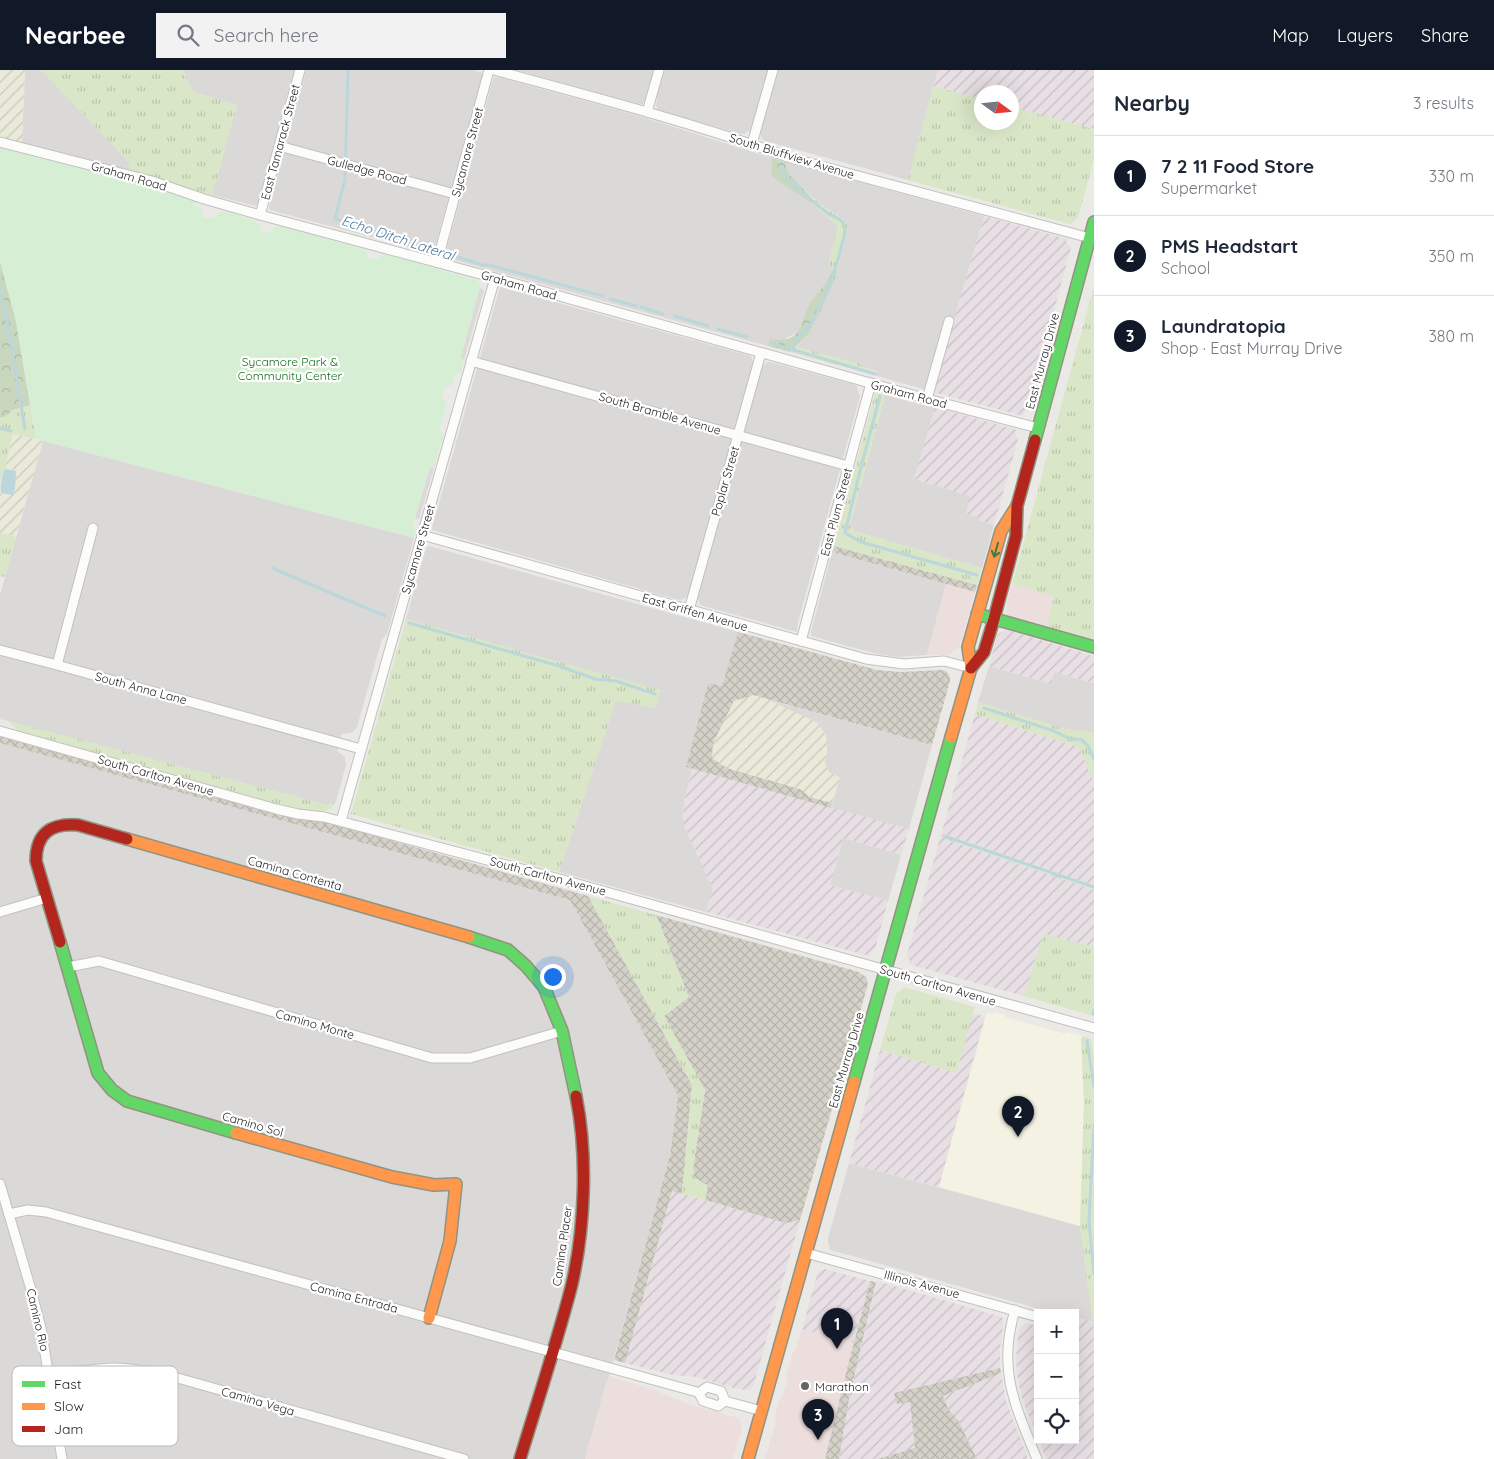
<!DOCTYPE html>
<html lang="en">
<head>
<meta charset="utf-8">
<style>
  :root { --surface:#fff; --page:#f2f2f3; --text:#1f2937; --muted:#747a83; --line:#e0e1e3; --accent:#111827 }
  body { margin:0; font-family:Quicksand,sans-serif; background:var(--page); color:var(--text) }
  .controls { position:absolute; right:15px; bottom:15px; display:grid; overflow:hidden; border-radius:0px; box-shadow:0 5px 20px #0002 }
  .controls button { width:45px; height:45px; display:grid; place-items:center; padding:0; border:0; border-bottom:1px solid var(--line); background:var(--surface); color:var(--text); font:25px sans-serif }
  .compass { position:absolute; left:974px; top:15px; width:45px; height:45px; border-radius:50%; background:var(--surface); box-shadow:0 5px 20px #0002; rotate:105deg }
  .you { position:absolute; left:552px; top:906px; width:18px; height:18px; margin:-12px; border:4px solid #fff; border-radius:50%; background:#1a73e8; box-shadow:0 0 0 8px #1a73e833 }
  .badge { display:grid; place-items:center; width:32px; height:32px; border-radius:50%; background:var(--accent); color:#fff; font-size:16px; font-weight:700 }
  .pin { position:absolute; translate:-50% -41px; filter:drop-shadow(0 1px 2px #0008) }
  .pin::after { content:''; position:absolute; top:26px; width:18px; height:15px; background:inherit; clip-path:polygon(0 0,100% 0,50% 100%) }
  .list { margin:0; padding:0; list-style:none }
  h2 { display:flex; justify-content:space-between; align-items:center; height:65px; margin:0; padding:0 20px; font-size:21px }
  h2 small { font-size:16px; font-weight:400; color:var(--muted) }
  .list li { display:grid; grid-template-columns:32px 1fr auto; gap:15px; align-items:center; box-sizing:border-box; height:80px; padding:0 20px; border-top:1px solid var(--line) }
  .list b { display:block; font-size:19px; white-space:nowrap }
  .list p { margin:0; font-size:16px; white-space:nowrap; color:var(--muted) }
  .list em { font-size:16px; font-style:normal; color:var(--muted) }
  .icon { flex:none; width:28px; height:28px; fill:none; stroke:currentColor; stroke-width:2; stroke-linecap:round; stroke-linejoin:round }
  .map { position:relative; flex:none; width:1094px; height:1389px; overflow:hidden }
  header { display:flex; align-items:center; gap:30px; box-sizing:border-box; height:70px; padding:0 25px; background:var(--accent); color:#fff }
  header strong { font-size:24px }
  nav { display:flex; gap:28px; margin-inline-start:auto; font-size:18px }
  .search { width:350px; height:45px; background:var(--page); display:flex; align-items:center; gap:12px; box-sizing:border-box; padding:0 18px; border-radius:0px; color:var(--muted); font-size:19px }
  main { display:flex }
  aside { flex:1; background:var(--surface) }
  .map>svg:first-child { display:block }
</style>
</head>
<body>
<header>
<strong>Nearbee</strong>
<div class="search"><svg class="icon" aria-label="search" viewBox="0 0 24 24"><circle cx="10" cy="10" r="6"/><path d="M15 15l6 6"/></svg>Search here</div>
<nav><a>Map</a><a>Layers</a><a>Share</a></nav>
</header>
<main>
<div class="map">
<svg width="1094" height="1389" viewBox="0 0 1094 1389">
  <defs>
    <pattern id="industrial-furrows" width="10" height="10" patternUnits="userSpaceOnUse" patternTransform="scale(1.25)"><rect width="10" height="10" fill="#e8dfe5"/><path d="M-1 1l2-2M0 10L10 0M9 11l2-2" fill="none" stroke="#c7bfc4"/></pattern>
    <pattern id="construction-cross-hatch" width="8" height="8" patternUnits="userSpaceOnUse" patternTransform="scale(1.25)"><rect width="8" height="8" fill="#d4d2c8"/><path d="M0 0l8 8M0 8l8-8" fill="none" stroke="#b6b4ab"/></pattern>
    <pattern id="farmland-furrows" width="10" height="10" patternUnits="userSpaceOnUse" patternTransform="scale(1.25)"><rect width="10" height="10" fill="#eaeada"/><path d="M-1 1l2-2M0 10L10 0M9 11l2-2" fill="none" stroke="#c8c8bb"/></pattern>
    <pattern id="grass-tufts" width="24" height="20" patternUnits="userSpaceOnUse" patternTransform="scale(1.25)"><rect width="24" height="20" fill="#d9e6c7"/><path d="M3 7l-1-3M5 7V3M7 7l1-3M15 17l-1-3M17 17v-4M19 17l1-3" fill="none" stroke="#bac5aa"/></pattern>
    <pattern id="forest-crowns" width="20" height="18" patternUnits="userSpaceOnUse" patternTransform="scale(1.25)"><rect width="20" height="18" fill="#c8d7be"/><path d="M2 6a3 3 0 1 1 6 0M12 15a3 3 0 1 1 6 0" fill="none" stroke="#abb8a3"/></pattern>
  </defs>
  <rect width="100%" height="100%" fill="#ebe9e6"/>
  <g fill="#dad9d7">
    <path d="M25 0H41L129 92V102L22 73Z"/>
    <path d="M183 0H294L258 133 256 136 212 125 237 35 193 22Z"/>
    <path d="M306 0H474L482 3V7L433 183H430L270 140 269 137Z"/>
    <path d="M517 0H938L908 110 765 71 762 69 761 65 748 61 744 64H741L658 40 656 36 657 29 646 26 643 34H638Z"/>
    <path d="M498 7 636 45 772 88 771 105 776 110 811 132 838 156 829 193 833 199 830 209 799 261 781 271 770 269 768 276 447 188 445 185 492 13 494 8Z"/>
    <path d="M785 92 984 146 933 322 874 305 876 301 857 294 797 277 808 265 822 238 836 206 844 150 819 133 794 110 789 104Z"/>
    <path d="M500 217 751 286 753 292 764 295 768 292H770L856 315 860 326 797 556V562L700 535 698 530 686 526 684 529 679 530 432 460V458Z"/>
    <path d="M885 325 935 338 914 409 971 426 980 447 979 450 994 455 982 498 854 461 850 456Z"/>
    <path d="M43 371 414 468 387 564 382 569 357 657 351 663 341 664 337 681 345 687 346 695 336 731 327 735 0 649V525Z"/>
    <path d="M429 476 738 562 722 617 708 613 686 697 692 699 684 733 683 754 713 819 706 842 559 802 616 630 656 638 406 549 426 478Z"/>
    <path d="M832 482 946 514 927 585 899 587 877 584 811 566V562Z"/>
    <path d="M989 596 1051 614 1054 602 1094 613V663L1064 659 978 632Z"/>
    <path d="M769 630 932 675 909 759 831 738 840 708 829 702 825 694 827 677Z"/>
    <path d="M0 673 570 830 678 1026 670 1085 609 1306 606 1314 585 1389H0Z"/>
    <path d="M843 768 901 785 888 831 830 815Z"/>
    <path d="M849 1093 1080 1156 1093 1252 1075 1247V1243L1050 1242 831 1180 829 1178 830 1176 828 1174V1168Z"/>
  </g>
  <g fill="#ecdedd">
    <path d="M946 514 975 522 959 578 952 581V584L927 585Z"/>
    <path d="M1012 514 1054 527 1046 557 1011 547 1007 544 1005 542 1007 541 1006 535Z"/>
    <path d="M802 1259 853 1273 825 1389H765L777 1348 774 1349 780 1328H782L788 1308 786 1306 794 1279 795 1282Z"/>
    <path d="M609 1306 657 1321 688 1334 738 1348 741 1353 742 1358 733 1389H585L606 1313Z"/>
  </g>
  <g fill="url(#industrial-furrows)">
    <path d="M938 0H1094V59L1012 37V22H982L981 29 933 16Z"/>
    <path d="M984 146 1067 169 1066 171 1071 178 1027 340 1023 344V346L933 322Z"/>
    <path d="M935 338 947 341V340L1017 360 1015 362 1018 370 994 455 979 450V447L966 444 970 426 914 409Z"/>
    <path d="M1007 560 1094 586V613L1054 602 1051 614 989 596 997 565 1003 561Z"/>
    <path d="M975 644 1079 677 1094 713V816L980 776 949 766H947L951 771 1094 820V877L1043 864 1028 914 1023 926 908 894 910 892 907 885Z"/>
    <path d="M692 699 909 759 901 785 843 768 830 815 888 831 876 876 873 881 868 885 869 886 706 842 713 819 683 754 684 733Z"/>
    <path d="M973 943 985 947 939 1117 849 1093 880 980 956 1003Z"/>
    <path d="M672 1121 786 1153 800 1150 754 1314 753 1317 749 1320 737 1319 696 1307 673 1305 625 1293Z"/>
    <path d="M824 1199 870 1211 853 1273 802 1259 817 1205 819 1201Z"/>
    <path d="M877 1211 1002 1247 1004 1251 1000 1278V1298L894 1323 910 1332 915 1379 878 1389H839L849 1329Z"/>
    <path d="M1075 1247 1093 1252 1094 1262V1389H1046L1039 1370H1075Z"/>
    <path d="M1026 1253 1038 1256V1367L1022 1329 1017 1305 1016 1288 1018 1266 1020 1257Z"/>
    <path d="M1001 1303 1006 1331 1028 1389H977L958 1350 948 1339 943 1326Z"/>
  </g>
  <path fill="#f4f2e2" d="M987 942 993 944 994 942 1005 945V947L1066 964 1067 962 1083 966 1081 969 1084 1032 1080 1156 939 1117Z"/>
  <g fill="url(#construction-cross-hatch)">
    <path d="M834 476 977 515 975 522 832 482Z"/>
    <path d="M738 562 877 600 901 602 942 600 946 601 950 607V611L932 675 753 625 727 698 800 719 810 727 832 733 831 738 686 697 708 613 722 616Z"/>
    <path d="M0 665 322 751 588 826 692 1015 682 1124 672 1121 625 1293 614 1290 670 1085 678 1026 570 830 0 673Z"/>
    <path d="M656 845 859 902 866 907 868 914 800 1150 786 1153 705 1130 708 1116 694 1107 693 1098 705 1020 664 946 689 927Z"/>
    <path d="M870 1211 876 1212 849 1329 839 1389H825L848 1295Z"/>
    <path d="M1000 1298 1001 1303 943 1326 948 1339 958 1350 977 1389H878L915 1378 910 1332 897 1334 894 1323Z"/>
  </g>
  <g fill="url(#farmland-furrows)">
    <path d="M0 0H25L22 73 0 68Z"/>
    <path d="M13 364 43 371 16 467 0 463V424H10L15 400 6 399V393Z"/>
    <path d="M753 625 769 630 818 653 826 666 827 677 825 694 829 702 840 708 832 733 810 727 800 719 727 698 712 688 713 673 734 631Z"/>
  </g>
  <g fill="url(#grass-tufts)">
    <path d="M41 0H183L193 22 237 35 212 125 129 102V92Z"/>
    <path d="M933 16 981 29 982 52H1012V37L1094 59V90L1078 148 1072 152V154L1066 153 908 110Z"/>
    <path d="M815 130 847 153V163L837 202 833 199 829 193 838 156 811 132H814Z"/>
    <path d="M1094 216V571L1046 557 1054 527 1012 514Z"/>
    <path d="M797 277 857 293 876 302 874 305 790 282Z"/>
    <path d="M875 323 885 325 850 456 854 461 982 498 977 515 834 476Z"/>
    <path d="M30 335 36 369 13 364 6 393V399L4 400 0 412V347H5L13 340Z"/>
    <path d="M0 463 16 467 5 507 0 506Z"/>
    <path d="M406 549 661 620 656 638 616 631 559 802 351 744Z"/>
    <path d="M978 632 1064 659 1094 663V713L1079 677 975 644Z"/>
    <path d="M9 651 327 735 336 731C330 748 306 741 292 738L17 660Z"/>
    <path d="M947 766H949L1094 816V820L951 771 946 768Z"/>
    <path d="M588 826 656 845 689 927 664 946 705 1020 693 1098 694 1107 708 1116 705 1130 682 1124 692 1015Z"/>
    <path d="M1043 864 1094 877V946L1023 926 1028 914Z"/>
    <path d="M902 918H907L975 937 956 1003 880 980 896 924 898 922 902 920Z"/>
    <path d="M1083 966 1091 969 1094 986V1262L1080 1156 1084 1032 1081 969Z"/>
  </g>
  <g fill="url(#forest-crowns)">
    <path d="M772 88 785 92 789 104 815 131 810 132 776 110 771 105Z"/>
    <path d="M0 191 16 251 30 335 13 340 5 347H0Z"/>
    <path d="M833 199 837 201 836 206 822 238 808 265 790 282 768 276 770 269C804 274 799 253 811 232 819 220 828 214 833 199Z"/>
  </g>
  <path fill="#d6efd4" d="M0 75 148 112 196 129 195 135 202 140 203 147 212 149 221 142 228 141 254 150 259 155 260 161 269 163 275 157 282 156 363 179 366 181 368 188 376 190 380 186 388 185 477 210 480 214V218L461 287 464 290 461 302 456 304 452 315 444 317 441 326 447 332 439 361 444 364 434 398 429 399 412 458 416 462 414 468 36 369 16 251 0 191Z"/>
  <g fill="#dbdad9">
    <path d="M480 218 484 220 464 290 461 287Z"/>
    <path d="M430 398H434L419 449 415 448Z"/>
  </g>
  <path fill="#bcd7dc" d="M6 399 16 401 15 419 12 425 1 423C0 414 2 408 4 400Z"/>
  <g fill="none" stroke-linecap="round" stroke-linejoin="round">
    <g stroke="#bcd7dc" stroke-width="3">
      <path d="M348 0 345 109 335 149 483 195H489L500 198 603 226"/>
      <path d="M779 97C787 110 816 135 829 144 834 147 843 149 844 155 846 160 844 168 842 174 835 202 827 227 812 252 806 261 793 269 794 280"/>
      <path d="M0 221 6 244 25 359"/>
      <path d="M611 229 636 236"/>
      <path d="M641 237 663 244"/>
      <path d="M674 246 708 256"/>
      <path d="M718 259 747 267"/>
      <path d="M770 273 875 304"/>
      <path d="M880 326 859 405 845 463 861 472 977 505"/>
      <path d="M0 358 11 361"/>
      <path d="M272 498 385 546"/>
      <path d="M409 553 559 596 595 609 616 611 655 624"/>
      <path d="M984 638 1054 661 1068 668 1082 670 1088 676 1094 689"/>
      <path d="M944 766 1094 817"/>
      <path d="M1093 944 1094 940"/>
      <path d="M1087 971 1094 1016"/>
      <path d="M1094 1055 1089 1151 1094 1204"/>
    </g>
    <g stroke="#c2c1c0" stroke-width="11">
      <g id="street">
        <path d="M494 0C594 27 694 53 791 88L1090 168"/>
        <path d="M647 42 659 0"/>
        <path d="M0 72 152 111 204 129 260 145 495 208 927 329 1038 358"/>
        <path d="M752 74 773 0"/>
        <path d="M279 76 455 124"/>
        <path d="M260 145 300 0"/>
        <path d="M437 192 489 0"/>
        <path d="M471 291 848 396"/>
        <path d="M927 329 949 251"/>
        <path d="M93 458 57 595 361 679"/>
        <path d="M422 465 866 589 904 594 944 591 971 598"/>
        <path d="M689 540 761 283"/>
        <path d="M801 571 871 313"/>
        <path d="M0 580 57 595"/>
        <path d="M0 661 276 739 298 744 324 747 567 811 1094 958"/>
        <path d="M341 751 495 208"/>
        <path d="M0 842 47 828"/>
        <path d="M68 897 99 891 432 988H470L562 961"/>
        <path d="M0 1114 32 1223 41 1258 62 1389"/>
        <path d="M9 1144 28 1140 46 1142 697 1322 699 1323 703 1331 718 1336 725 1331 762 1341"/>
        <path d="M806 1183 1038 1247"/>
        <path d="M1015 1240C997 1300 1015 1335 1037 1389"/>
        <path d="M49 1305C70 1303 91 1299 112 1298 133 1298 153 1302 174 1307L464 1389"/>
        <path d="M699 1323 707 1317 721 1321 725 1331"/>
      </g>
    </g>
    <g stroke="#929380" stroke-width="14">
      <g id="fast">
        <path d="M1035 370 1094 152"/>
        <path d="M977 544 1094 577"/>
        <path d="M469 867 508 880 526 896 544 917 562 961 576 1026"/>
        <path d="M60 872 98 1003 112 1020 127 1031 236 1063"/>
        <path d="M854 1012 951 667"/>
      </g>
    </g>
    <g stroke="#929380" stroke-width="14">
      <g id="slow">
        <path d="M951 667 971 598 968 577 1001 461 1017 436"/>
        <path d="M127 769 469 867"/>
        <path d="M236 1063 392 1107 434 1115 456 1114 450 1171 429 1248"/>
        <path d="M748 1389 854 1012"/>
      </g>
    </g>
    <g stroke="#929380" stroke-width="14">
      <g id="jam">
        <path d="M971 598 984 582 994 549 1016 466 1017 436 1035 370"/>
        <path d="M60 872 36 791C36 763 51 753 78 755L127 769"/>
        <path d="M520 1389C537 1333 556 1275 571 1218 585 1160 588 1085 576 1026"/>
      </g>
    </g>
    <use href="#street" stroke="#fcfcfb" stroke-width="9"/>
    <use href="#fast" stroke="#63d668" stroke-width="11"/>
    <use href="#slow" stroke="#ff974d" stroke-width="11"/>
    <use href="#jam" stroke="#b3261e" stroke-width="11"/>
  </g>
  <defs><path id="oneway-shaft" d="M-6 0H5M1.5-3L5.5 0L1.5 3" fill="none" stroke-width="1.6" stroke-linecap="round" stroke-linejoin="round" transform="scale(1.25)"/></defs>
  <use stroke="#407a42" href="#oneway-shaft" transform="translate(996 480) rotate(106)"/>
  <circle fill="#656463" stroke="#fff" stroke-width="2" cx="805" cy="1316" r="5"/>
  <g text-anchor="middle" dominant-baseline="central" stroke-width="4.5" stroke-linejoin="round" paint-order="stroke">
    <g font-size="12" fill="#1d1d1d" stroke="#fff">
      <text transform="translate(280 72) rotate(-75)">East Tamarack Street</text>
      <text transform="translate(467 82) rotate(-75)">Sycamore Street</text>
      <text transform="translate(792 86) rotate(17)">South Bluffview Avenue</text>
      <text transform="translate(367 100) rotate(15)">Gulledge Road</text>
      <text transform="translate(129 106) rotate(16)">Graham Road</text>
      <text transform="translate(519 215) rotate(16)">Graham Road</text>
      <text transform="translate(1042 291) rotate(-75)">East Murray Drive</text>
      <text transform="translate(909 324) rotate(15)">Graham Road</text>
      <text transform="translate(660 343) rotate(16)">South Bramble Avenue</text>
      <text transform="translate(725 411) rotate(-74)">Poplar Street</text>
      <text transform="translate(836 442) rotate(-75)">East Plum Street</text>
      <text transform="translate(418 479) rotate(-74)">Sycamore Street</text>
      <text transform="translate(695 542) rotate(16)">East Griffen Avenue</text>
      <text transform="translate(141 618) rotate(15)">South Anna Lane</text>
      <text transform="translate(156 705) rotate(16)">South Carlton Avenue</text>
      <text transform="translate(295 803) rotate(16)">Camina Contenta</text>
      <text transform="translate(548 806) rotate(15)">South Carlton Avenue</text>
      <text transform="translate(938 915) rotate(16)">South Carlton Avenue</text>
      <text transform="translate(315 954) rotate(16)">Camino Monte</text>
      <text transform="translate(846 990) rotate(-74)">East Murray Drive</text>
      <text transform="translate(253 1054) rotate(16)">Camino Sol</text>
      <text transform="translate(562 1176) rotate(-82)">Camina Placer</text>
      <text transform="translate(922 1214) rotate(15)">Illinois Avenue</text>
      <text transform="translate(354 1227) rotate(15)">Camina Entrada</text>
      <text transform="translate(38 1250) rotate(77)">Camino Rio</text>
      <text transform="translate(258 1331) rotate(16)">Camina Vega</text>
    </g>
    <g font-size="12" fill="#167119" stroke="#fff">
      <text x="290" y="291">Sycamore Park &amp;<tspan x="290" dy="14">Community Center</tspan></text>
    </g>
    <g font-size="12" fill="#1d1d1d" stroke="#fff" text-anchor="start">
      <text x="815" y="1316">Marathon</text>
    </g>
    <g font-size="14" font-style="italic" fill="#507a9c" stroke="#fff">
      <text transform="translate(398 168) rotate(18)">Echo Ditch Lateral</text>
    </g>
  </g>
  <rect x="12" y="1296" width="166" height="80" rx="8" fill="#fff" stroke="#bbb" stroke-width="1"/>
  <rect x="22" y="1311" width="23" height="6" fill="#63d668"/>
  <rect x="22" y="1333" width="23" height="7" fill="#ff974d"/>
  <rect x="22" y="1356" width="23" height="6" fill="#b3261e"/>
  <g font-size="14" fill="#1d1d1d">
    <text x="54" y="1319">Fast</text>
    <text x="54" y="1341">Slow</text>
    <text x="54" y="1364">Jam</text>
  </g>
</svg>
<div class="controls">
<button>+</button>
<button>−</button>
<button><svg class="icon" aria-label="locate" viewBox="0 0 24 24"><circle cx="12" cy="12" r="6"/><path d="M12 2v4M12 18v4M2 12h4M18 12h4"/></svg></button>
</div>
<svg class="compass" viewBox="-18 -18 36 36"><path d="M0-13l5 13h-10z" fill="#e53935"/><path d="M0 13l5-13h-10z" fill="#747a83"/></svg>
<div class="you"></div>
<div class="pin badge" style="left:837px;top:1279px">1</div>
<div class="pin badge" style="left:1018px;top:1067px">2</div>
<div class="pin badge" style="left:818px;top:1370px">3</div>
</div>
<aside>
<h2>Nearby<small>3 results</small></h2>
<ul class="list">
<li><span class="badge">1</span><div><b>7 2 11 Food Store</b><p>Supermarket</p></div><em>330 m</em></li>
<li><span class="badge">2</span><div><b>PMS Headstart</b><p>School</p></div><em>350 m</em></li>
<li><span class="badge">3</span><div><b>Laundratopia</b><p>Shop · East Murray Drive</p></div><em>380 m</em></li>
</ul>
</aside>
</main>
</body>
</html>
